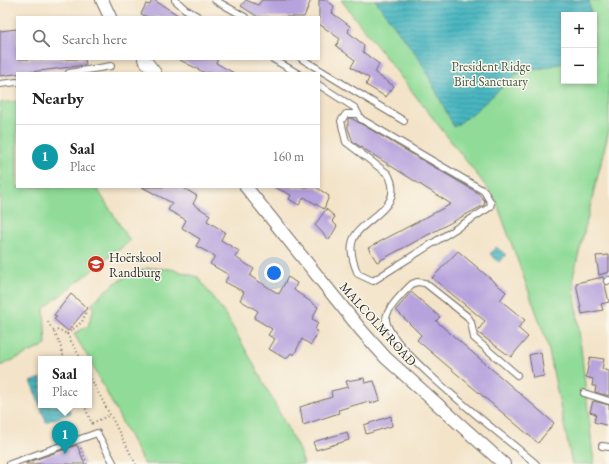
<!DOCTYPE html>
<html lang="en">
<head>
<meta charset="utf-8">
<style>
  :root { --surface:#fff; --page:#f6f6f6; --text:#222; --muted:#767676; --line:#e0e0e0; --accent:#c8321e }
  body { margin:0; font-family:"EB Garamond",serif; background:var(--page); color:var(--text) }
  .controls { position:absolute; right:12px; top:12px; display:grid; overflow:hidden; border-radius:0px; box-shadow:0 2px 6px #0003 }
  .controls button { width:36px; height:36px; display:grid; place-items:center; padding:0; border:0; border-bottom:1px solid var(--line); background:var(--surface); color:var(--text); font:20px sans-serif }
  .you { position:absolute; left:274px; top:273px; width:14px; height:14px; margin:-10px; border:3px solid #fff; border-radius:50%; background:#1a73e8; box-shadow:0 0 0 6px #1a73e833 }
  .badge { display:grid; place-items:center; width:26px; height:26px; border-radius:50%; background:var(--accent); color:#fff; font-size:13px; font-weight:700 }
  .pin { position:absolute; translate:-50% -33px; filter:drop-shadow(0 1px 2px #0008) }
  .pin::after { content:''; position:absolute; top:21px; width:14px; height:12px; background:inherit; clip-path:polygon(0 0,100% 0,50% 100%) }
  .popup { position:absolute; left:38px; top:356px; width:54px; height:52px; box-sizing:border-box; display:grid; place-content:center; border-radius:0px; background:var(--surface); filter:drop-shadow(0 1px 3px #0005); font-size:13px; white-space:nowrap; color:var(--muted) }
  .popup b { font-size:15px; color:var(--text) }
  .popup::after { content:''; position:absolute; left:50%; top:100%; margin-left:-8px; border:8px solid transparent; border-top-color:var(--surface) }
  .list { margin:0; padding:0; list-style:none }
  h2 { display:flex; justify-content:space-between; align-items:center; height:52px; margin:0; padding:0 16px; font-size:17px }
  h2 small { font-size:13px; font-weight:400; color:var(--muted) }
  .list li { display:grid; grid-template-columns:26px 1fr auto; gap:12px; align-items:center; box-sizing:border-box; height:64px; padding:0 16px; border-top:1px solid var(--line) }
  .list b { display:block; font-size:15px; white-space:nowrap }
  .list p { margin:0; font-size:13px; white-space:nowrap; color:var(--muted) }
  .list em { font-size:13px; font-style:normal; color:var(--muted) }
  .icon { flex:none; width:22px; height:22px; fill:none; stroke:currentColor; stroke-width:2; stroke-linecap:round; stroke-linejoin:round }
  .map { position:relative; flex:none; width:609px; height:464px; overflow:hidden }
  .search { position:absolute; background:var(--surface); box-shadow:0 2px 6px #0003; left:16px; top:16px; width:304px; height:44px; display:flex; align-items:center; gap:10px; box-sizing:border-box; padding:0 14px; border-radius:0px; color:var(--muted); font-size:15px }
  .panel { position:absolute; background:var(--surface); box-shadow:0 2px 6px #0003; left:16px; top:72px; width:304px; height:116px; border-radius:0px }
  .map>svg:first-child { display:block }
</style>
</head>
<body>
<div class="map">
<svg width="609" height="464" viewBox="0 0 609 464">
  <defs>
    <pattern id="water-rules" width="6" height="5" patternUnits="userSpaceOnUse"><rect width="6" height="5" fill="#47b6c0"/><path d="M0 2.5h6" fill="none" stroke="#3b949c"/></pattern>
  </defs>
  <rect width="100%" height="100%" fill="#fbf7ec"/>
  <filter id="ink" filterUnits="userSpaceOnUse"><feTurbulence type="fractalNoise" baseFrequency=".025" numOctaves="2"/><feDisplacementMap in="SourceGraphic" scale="8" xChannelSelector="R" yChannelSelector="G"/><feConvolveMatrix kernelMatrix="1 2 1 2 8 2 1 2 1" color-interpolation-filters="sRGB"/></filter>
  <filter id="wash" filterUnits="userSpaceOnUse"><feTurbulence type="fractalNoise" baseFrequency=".012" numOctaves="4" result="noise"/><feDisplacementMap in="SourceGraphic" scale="16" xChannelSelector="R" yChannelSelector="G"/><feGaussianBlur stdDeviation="0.9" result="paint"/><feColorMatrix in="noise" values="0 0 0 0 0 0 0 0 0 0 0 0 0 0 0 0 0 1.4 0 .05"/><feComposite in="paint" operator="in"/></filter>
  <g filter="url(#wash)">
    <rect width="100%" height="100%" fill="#f3e3c8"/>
    <g fill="#90db98" stroke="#5e8362" fill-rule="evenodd">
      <path d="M341 0H609V130L573 277 594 464H572L547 342 495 198ZM564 15H594V81H564Z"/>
      <path d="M17 101V187H96L130 241 44 308 46 345 0 366V103Z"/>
      <path d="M149 268 171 269 198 277 227 317 252 361 298 448 304 464H144L89 359 74 334 88 326 94 308 91 305C107 287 125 274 149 268Z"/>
    </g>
    <g fill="url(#water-rules)" stroke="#397076">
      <path d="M375 0H589L591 15H564V63L517 74 472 114 454 127 420 60Z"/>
      <path d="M496 247 506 255 499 262 490 254Z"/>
      <path d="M41 378V405H67L71 413 46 422 31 382Z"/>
    </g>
    <g id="blocks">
      <g fill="#b6a2dd">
        <path d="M152 0H154L181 17H147L141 14 146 4 150 5Z"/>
        <path d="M246 0 258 5 262 0H311L304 17H258L241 6Z"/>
        <path d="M319 0H326L334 6 332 13 350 26 348 32 364 45 363 52 379 64 375 73 394 86 386 97 366 85 369 78 351 67 355 60 336 46 340 39 319 24Z"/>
        <path d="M17 29V59H85L86 65 0 76V31Z"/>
        <path d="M178 59H218L216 63 234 73H205Z"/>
        <path d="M348 118H351L478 193 485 201 484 205 377 262 368 248 451 204 353 142 348 128Z"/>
        <path d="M142 187H182L197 196 193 204 210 215 207 221 225 232 221 240 239 251 235 257 254 269 250 276 279 294 288 277 297 283 294 290 318 307 312 319 318 322 315 330 318 332 311 345 302 339 294 355 291 353 286 359 269 349 275 339 268 335 272 329 254 318 258 311 240 300 244 292 225 282 229 275 210 264 215 256 196 246 200 239 182 228 186 220 168 210 172 203Z"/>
        <path d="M274 187H316L329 196 324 209 304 197 299 205 289 199 291 195Z"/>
        <path d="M326 209 335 217 332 221 337 226 329 240 315 225Z"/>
        <path d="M458 251 506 292 500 300 525 320 518 328 528 337 511 357 477 332 485 321 432 278Z"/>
        <path d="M609 255V272L599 275 596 256Z"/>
        <path d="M603 277 609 302 601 304 603 310 582 314 576 283Z"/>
        <path d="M411 292 440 317 436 321 554 423 538 443 417 340 421 335 396 310Z"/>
        <path d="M71 294 87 308 68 331 54 319 57 317 54 315Z"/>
        <path d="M541 352 544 376 533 378 529 355Z"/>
        <path d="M590 357 604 359 602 369 609 371V396L595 392 596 386H592L593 379 586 377Z"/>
        <path d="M364 378 365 383 374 381 380 400 370 404 369 401 338 410 339 413 303 425 300 407 332 397 331 391 348 387 346 381Z"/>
        <path d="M593 401 609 405V426L594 422 596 414 590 412Z"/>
        <path d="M391 416 392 426 366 434 364 425Z"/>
        <path d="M347 432 349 440 316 450 313 442Z"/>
        <path d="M77 445 85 464H26V463Z"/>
      </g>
    </g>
  </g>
  <g filter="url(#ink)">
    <use href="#blocks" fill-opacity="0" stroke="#716b62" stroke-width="1"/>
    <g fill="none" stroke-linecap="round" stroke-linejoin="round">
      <g stroke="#716b62" stroke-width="8">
        <g id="lane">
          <path d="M175 0 185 9 199 17"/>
          <path d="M215 0 245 17"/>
          <path d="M273 59 297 73"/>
          <path d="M302 59 404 121"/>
          <path d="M69 73 111 66"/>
          <path d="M0 84 17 82"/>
          <path d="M319 85 355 108 361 119 484 191 491 203 490 207 373 281 358 274C354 265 350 254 352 244 355 219 408 211 388 174L346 142 341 121 346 114H358"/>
          <path d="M607 281 609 280"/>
          <path d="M517 375 474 338 471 322 468 317 425 283 417 282 412 284C405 291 385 310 386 320 389 351 508 439 536 464"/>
          <path d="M584 393 609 401"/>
          <path d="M602 446 609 447"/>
          <path d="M10 464 97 433 114 464"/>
        </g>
      </g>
      <g stroke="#716b62" stroke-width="14">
        <g id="street">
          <path d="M102 0 110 17"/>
          <path d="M144 59 155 73"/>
          <path d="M246 187 361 330 386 358 504 464"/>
        </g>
      </g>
      <g stroke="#716b62" stroke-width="2" stroke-dasharray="1 3" stroke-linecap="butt">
        <path d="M48 322 59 341 64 359"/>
        <path d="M53 331 59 330 67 334"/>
        <path d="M67 334 82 322 87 310"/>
        <path d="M67 334 81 359"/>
        <path d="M89 375 136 464"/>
        <path d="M84 405 93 426"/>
        <path d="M92 423 110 415"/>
        <path d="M81 448 87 464"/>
      </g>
      <use href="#lane" stroke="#fff" stroke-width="6"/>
      <use href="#street" stroke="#fff" stroke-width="12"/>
    </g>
  </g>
  <defs>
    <g id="school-disc" transform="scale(0.9)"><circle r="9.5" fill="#c8321e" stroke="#fbf7ec"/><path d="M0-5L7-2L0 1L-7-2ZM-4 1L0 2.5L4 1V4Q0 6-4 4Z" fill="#fff"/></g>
  </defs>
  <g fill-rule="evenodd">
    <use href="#school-disc" x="96" y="264"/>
  </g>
  <g text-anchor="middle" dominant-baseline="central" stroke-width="3" stroke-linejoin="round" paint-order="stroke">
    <g font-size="13" fill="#445746" stroke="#fbf7ec">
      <text x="491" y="66">President Ridge<tspan x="491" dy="15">Bird Sanctuary</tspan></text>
    </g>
    <g font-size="13" fill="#2b2b2b" stroke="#fbf7ec" text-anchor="start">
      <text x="109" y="257">Hoërskool<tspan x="109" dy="15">Randburg</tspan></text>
    </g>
    <g font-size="13" fill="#2b2b2b" stroke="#fbf7ec">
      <text transform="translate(378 324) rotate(48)">MALCOLM ROAD</text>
    </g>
  </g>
</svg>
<div class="controls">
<button>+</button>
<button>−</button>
</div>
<div class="you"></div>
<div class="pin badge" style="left:65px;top:454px;background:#0f9aa8">1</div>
<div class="popup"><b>Saal</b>Place</div>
<div class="search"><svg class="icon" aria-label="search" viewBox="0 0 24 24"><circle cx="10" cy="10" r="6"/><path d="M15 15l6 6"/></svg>Search here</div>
<section class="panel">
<h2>Nearby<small></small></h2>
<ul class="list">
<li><span class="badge" style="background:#0f9aa8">1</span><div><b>Saal</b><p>Place</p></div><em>160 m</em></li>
</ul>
</section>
</div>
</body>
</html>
